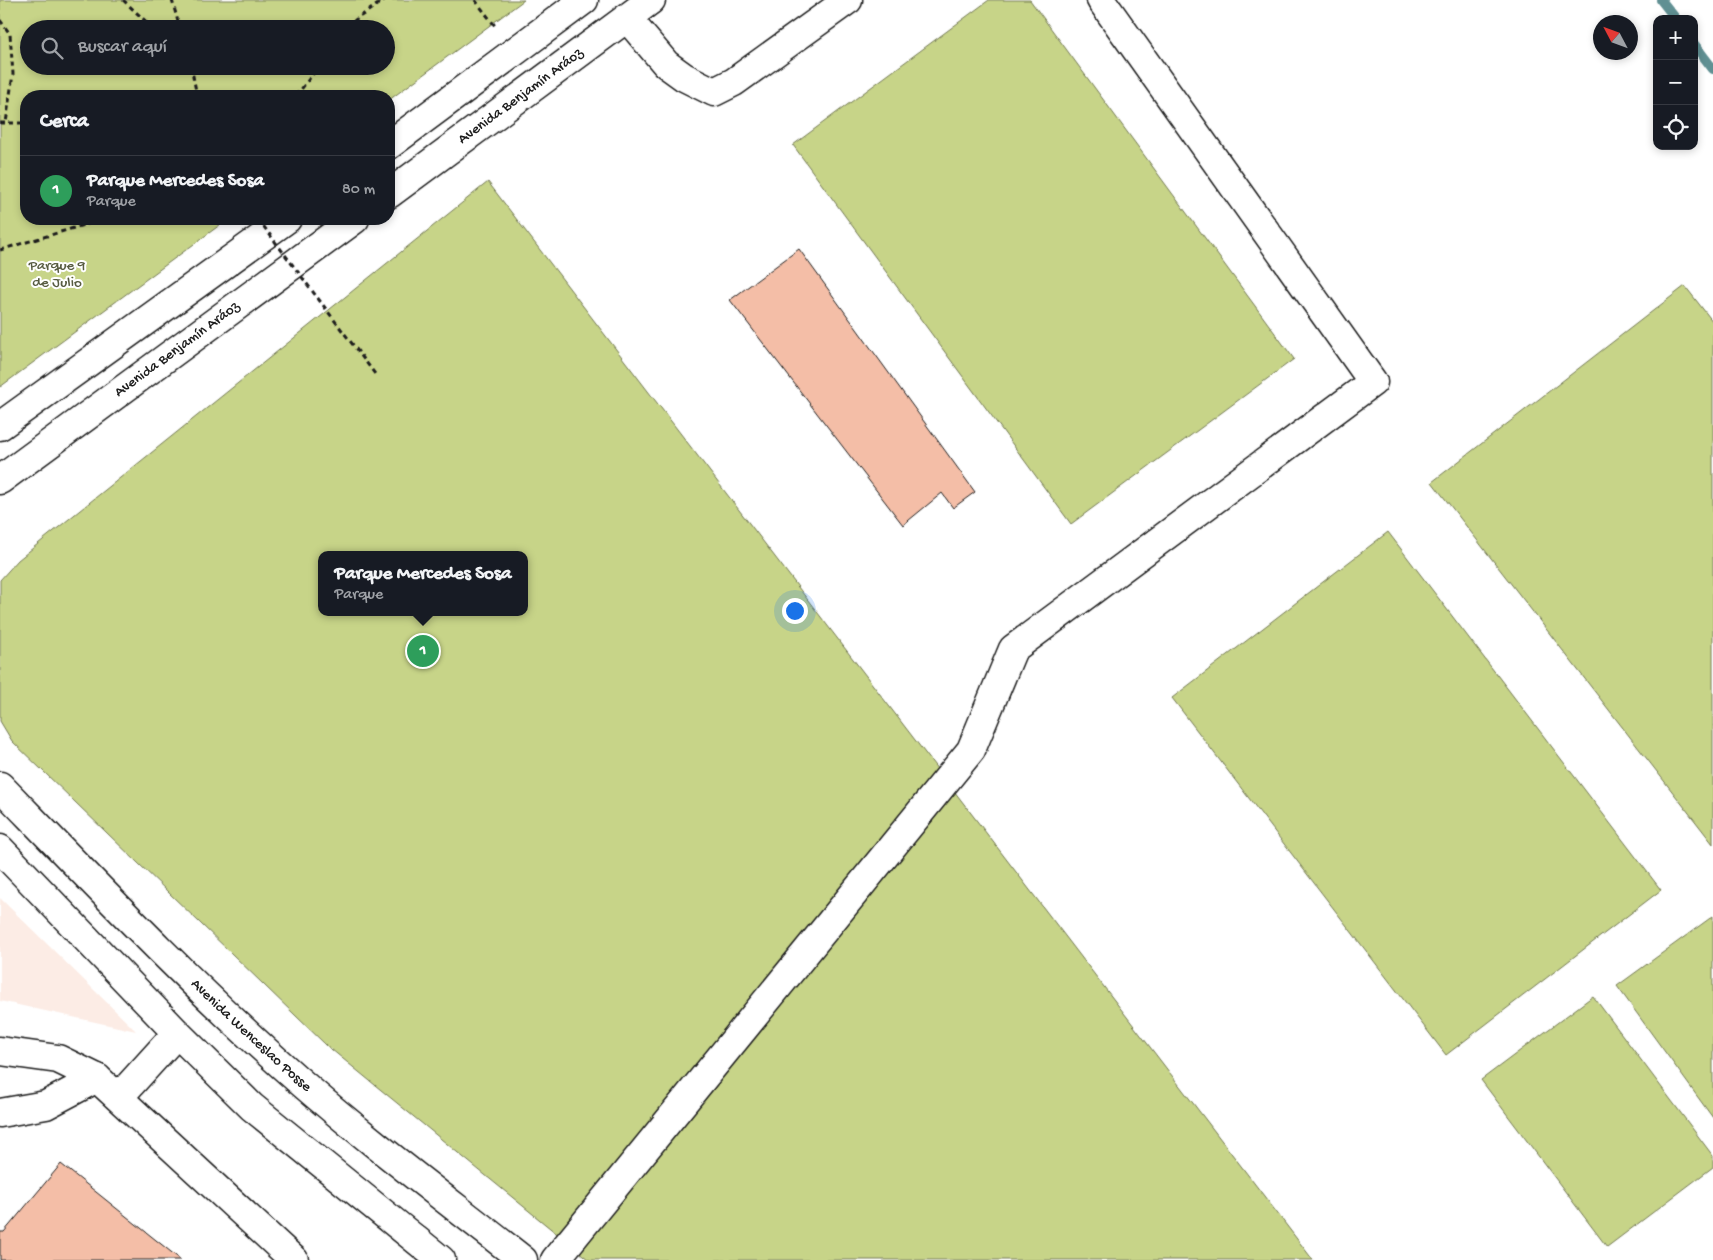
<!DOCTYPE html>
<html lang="es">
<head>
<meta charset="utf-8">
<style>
  :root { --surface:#171b24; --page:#242831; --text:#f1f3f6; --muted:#9ea1a6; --line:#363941; --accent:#2563eb }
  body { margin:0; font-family:"Gochi Hand",sans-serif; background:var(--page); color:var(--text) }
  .controls { position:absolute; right:15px; top:15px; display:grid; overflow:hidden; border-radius:10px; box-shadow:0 2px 8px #0003 }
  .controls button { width:45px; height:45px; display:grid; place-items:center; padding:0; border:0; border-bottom:1px solid var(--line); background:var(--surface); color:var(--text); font:25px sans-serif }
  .compass { position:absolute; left:1593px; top:15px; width:45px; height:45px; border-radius:50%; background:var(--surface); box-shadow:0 2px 8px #0003; rotate:311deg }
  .you { position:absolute; left:794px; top:610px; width:18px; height:18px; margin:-12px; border:4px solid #fff; border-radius:50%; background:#1a73e8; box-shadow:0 0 0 8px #1a73e833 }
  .badge { display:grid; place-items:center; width:32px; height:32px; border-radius:50%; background:var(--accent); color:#fff; font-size:16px; font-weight:700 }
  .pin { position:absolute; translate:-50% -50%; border:2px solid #fff; box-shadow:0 1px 5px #0006 }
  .popup { position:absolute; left:318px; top:551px; width:210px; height:65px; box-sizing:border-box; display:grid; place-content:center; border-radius:10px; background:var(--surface); filter:drop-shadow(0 1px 4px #0005); font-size:16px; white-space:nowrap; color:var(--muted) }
  .popup b { font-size:19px; color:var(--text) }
  .popup::after { content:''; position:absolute; left:50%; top:100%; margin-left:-10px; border:10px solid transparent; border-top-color:var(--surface) }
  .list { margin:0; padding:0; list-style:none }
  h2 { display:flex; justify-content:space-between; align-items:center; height:65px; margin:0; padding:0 20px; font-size:21px }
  h2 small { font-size:16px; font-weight:400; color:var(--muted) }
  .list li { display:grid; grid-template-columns:32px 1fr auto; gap:15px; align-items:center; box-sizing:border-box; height:70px; padding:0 20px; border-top:1px solid var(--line) }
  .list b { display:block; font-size:19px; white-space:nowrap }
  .list p { margin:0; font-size:16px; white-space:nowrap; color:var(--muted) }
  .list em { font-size:16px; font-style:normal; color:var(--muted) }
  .icon { flex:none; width:28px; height:28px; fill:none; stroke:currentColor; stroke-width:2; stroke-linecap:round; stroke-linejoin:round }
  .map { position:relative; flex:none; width:1713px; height:1260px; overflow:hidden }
  .search { position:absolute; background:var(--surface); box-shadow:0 2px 8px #0003; left:20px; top:20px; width:375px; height:55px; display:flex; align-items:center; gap:12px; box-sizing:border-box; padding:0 18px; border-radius:28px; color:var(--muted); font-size:19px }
  .panel { position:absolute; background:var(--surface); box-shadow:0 2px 8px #0003; left:20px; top:90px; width:375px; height:135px; border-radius:20px }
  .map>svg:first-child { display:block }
</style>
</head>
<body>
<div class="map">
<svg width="1713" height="1260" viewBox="0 0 1713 1260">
  <rect width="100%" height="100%" fill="#fff"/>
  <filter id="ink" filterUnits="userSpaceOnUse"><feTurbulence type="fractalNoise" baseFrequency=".02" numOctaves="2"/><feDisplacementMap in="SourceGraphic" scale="10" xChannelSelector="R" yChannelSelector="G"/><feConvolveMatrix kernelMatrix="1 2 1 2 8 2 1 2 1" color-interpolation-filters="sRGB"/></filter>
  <g filter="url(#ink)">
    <path fill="#fcece5" d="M0 898 136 1031 0 1001Z"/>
    <g fill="#c7d488" stroke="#727852" fill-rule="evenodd">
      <path d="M0 0H524L389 100V96H26V219H228L0 387ZM29 29H386V66H29Z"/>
      <path d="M989 0H1030L1294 359 1071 524 793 145Z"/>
      <path d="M488 182 1313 1260H589L326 1045 12 741 0 721V580L18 560ZM322 555H524V612H322Z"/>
      <path d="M1685 286 1713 322V844L1432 482Z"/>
      <path d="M1388 532 1661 890 1446 1055 1172 698Z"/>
      <path d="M1713 916V1118L1617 986Z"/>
      <path d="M1593 996 1713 1156V1167L1607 1247 1481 1080Z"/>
    </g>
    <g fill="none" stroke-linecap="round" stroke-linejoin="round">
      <g stroke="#609093" stroke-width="10">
        <path d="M1661 0 1676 19"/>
        <path d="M1694 44 1713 69"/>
      </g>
    </g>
    <g fill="#f4bea7" stroke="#1c1c1c">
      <path d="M799 249 975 492 953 508 942 493 903 525 730 300Z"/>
      <path d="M61 1164 181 1260H0V1232H4Z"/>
    </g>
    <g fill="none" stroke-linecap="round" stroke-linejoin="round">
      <g stroke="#1c1c1c" stroke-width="31">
        <g id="minor">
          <path d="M627 18 666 64 684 77 714 92 734 82 848 0"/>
          <path d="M0 1051 58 1059 97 1078 294 1260"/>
          <path d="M119 1097 177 1033"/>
          <path d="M0 1113 46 1105 97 1078"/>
          <path d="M555 1260 971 750 1013 649 1373 382 1101 0"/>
        </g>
      </g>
      <g stroke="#1c1c1c" stroke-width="31">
        <g id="major">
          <path d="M389 145 584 0"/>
          <path id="s1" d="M389 194 651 0"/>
          <path d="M0 426 287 219"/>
          <path id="s2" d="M0 480 355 219"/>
          <path id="s3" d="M0 786C96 885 192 986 296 1078 369 1142 447 1200 523 1260"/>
          <path d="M0 849 177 1033 252 1107 441 1260"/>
        </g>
      </g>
      <g stroke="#1c1c1c" stroke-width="3" stroke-dasharray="5 4" stroke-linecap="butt">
        <path d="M123 0 154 29"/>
        <path d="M172 0 180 29"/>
        <path d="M475 0 496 27"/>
        <path d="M0 20 10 34 13 74 6 123"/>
        <path d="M348 29 355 20 384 0"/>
        <path d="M191 66 197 96"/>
        <path d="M296 96 319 66"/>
        <path d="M0 123H26"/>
        <path d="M0 250 104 219"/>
      </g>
      <use href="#minor" stroke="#fff" stroke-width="28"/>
      <use href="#major" stroke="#fff" stroke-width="28"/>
      <path stroke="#1c1c1c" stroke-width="3" stroke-dasharray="5 4" stroke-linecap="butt" d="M258 219 375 374"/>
    </g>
  </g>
  <g text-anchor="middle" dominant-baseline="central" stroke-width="4" stroke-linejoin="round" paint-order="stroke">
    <g font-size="15" fill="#1c1c1c" stroke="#fff">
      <text stroke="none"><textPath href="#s1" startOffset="164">Avenida Benjamín Aráoz</textPath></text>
      <text stroke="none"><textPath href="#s2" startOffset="220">Avenida Benjamín Aráoz</textPath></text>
      <text stroke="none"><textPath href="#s3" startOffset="354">Avenida Wenceslao Posse</textPath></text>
    </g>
    <g font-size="15" fill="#585c42" stroke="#fff">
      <text x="57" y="266">Parque 9<tspan x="57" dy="17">de Julio</tspan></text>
    </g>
  </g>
</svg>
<div class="controls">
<button>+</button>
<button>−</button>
<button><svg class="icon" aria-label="locate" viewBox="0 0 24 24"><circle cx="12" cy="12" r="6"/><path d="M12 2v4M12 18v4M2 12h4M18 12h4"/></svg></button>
</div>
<svg class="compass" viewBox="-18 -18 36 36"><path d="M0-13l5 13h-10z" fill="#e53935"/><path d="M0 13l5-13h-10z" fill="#9ea1a6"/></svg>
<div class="you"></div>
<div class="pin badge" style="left:423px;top:651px;background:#2e9e5b">1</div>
<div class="popup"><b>Parque Mercedes Sosa</b>Parque</div>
<div class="search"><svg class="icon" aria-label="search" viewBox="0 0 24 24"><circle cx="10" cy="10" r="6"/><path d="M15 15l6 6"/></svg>Buscar aquí</div>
<section class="panel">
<h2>Cerca<small></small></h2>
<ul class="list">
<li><span class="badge" style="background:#2e9e5b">1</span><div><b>Parque Mercedes Sosa</b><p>Parque</p></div><em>80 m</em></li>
</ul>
</section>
</div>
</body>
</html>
